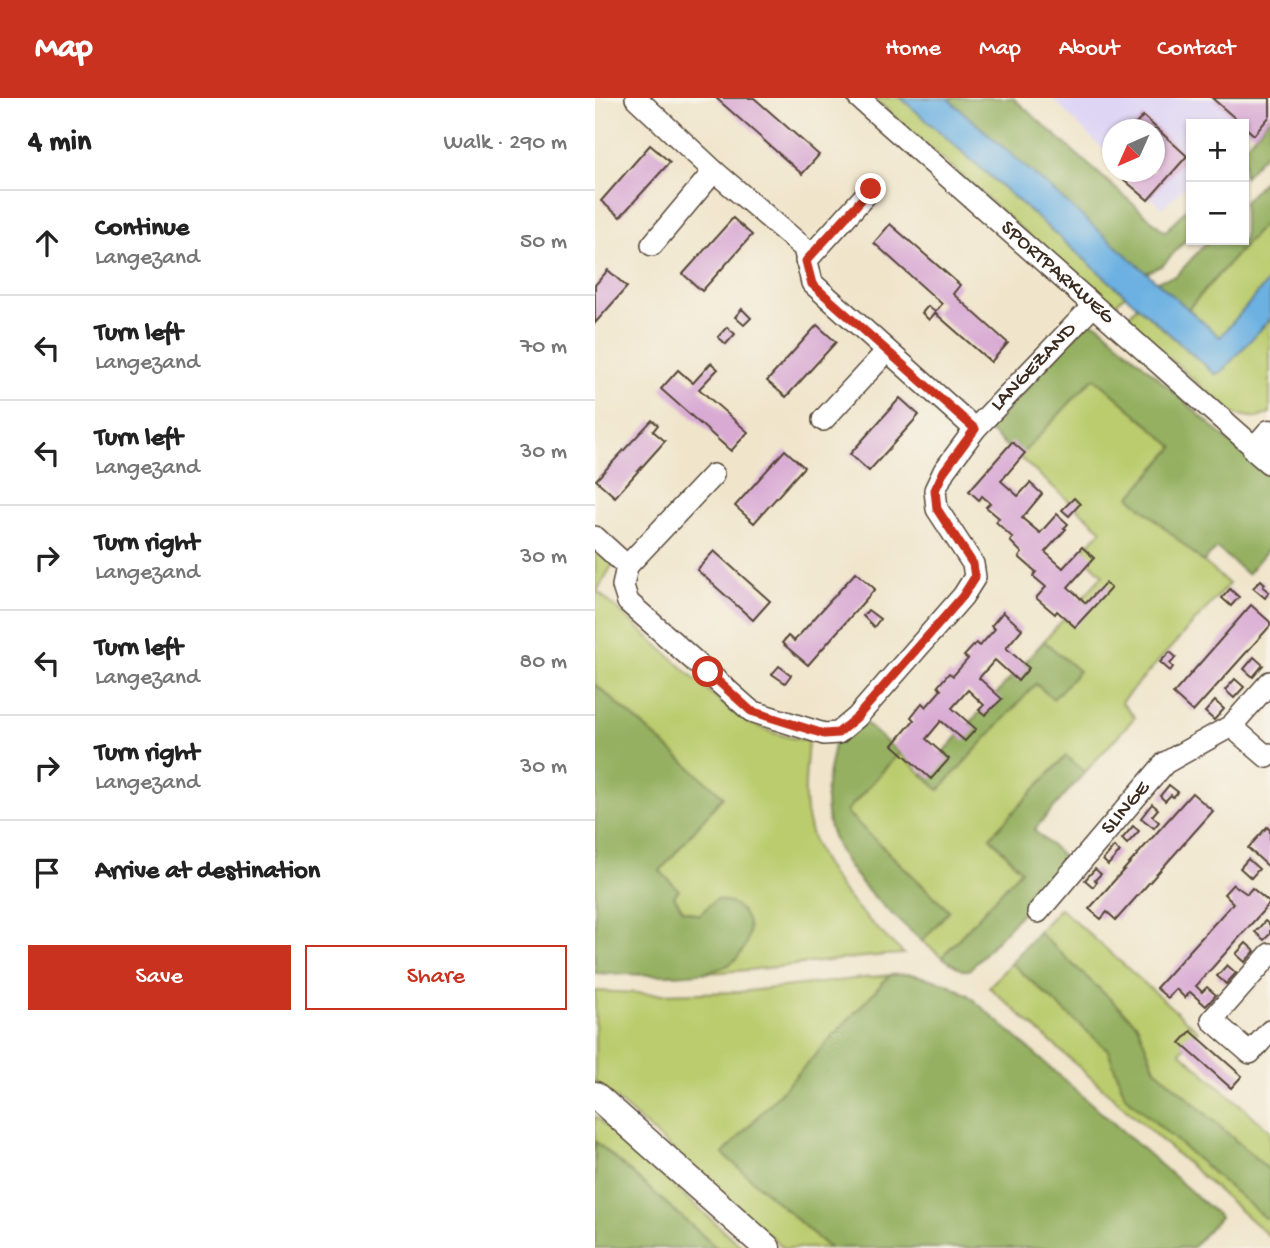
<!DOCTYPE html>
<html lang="en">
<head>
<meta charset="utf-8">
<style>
  :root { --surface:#fff; --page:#f2f2f2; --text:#222; --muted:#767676; --line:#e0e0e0; --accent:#c8321e }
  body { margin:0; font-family:"Gochi Hand",sans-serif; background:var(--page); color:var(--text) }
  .controls { position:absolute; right:21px; top:21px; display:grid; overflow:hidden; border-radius:0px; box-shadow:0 2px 5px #0004 }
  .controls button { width:63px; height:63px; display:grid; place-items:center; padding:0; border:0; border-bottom:2px solid var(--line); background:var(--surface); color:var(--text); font:35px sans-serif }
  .compass { position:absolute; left:507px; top:21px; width:63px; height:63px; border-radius:50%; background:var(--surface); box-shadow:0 2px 5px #0004; rotate:225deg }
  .stop { position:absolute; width:21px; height:21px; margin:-16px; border:5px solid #c8321e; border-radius:50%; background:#fff }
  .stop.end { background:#c8321e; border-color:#fff; box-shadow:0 2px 7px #0008 }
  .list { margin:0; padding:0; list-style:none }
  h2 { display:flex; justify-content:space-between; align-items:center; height:91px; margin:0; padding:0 28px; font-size:30px }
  h2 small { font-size:23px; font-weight:400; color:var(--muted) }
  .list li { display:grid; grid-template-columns:46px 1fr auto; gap:21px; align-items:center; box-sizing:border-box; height:105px; padding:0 28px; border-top:2px solid var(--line) }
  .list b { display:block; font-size:26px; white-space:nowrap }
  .list p { margin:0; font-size:23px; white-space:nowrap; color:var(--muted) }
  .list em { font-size:23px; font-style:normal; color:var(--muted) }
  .actions { display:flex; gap:14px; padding:21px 28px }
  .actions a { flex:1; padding:16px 0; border:2px solid var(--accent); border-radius:0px; text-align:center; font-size:24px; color:var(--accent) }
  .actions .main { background:var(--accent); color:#fff }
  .icon { flex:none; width:38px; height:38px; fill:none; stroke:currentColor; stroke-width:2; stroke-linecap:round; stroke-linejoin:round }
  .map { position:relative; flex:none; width:675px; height:1150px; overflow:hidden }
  header { display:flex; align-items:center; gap:42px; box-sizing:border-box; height:98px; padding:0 35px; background:var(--accent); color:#fff }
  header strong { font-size:33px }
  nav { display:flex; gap:38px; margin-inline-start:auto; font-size:24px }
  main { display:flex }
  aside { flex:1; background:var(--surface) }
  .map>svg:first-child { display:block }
</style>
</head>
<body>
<header>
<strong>Map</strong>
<nav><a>Home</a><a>Map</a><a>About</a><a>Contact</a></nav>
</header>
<main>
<aside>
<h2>4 min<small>Walk · 290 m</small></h2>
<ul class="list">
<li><svg class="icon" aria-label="ahead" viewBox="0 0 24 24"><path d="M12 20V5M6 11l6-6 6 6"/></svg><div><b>Continue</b><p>Langezand</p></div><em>50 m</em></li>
<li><svg class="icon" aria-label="left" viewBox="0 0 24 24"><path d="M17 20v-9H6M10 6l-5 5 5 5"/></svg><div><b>Turn left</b><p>Langezand</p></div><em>70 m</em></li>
<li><svg class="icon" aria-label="left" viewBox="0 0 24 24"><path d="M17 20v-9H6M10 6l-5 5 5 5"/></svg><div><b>Turn left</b><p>Langezand</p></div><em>30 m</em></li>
<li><svg class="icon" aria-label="right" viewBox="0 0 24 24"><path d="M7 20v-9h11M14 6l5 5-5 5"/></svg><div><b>Turn right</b><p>Langezand</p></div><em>30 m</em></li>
<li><svg class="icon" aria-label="left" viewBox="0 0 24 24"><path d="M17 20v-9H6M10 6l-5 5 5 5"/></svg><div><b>Turn left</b><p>Langezand</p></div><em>80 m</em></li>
<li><svg class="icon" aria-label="right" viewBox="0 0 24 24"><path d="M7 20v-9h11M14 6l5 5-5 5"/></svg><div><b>Turn right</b><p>Langezand</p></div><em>30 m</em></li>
<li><svg class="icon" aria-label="arrive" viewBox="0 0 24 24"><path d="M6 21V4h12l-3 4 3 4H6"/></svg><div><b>Arrive at destination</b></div></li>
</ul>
<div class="actions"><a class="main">Save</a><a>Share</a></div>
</aside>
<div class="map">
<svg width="675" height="1150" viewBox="0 0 675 1150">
  <rect width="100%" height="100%" fill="#f7f3e8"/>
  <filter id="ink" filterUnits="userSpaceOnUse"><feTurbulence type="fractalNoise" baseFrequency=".0143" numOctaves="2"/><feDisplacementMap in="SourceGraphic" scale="14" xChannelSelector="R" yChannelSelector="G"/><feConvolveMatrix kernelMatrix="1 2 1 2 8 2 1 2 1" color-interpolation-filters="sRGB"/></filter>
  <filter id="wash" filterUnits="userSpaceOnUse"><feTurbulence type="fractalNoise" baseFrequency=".00686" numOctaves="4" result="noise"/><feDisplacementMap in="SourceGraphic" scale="28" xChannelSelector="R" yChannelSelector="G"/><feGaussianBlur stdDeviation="1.57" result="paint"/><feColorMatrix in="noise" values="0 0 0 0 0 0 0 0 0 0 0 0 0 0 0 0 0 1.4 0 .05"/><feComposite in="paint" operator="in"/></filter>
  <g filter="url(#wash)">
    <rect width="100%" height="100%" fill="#f0e5cb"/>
    <path fill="#ded5f5" d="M457 0H675V11L649 35V26H596V83L567 110 530 74H559V32H517V61Z"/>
    <g fill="#bbcc6e" stroke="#7b7b46" stroke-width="2">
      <path d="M279 0H306L530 197 516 211Z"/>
      <path d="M675 119V181L625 240 593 211Z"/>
      <path d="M542 208 620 276 626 274 675 221V315L662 320 638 316 530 222Z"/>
      <path d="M497 281H501L579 349 535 399 634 486 526 604 540 619 490 674 471 658 395 739 426 772 347 859 327 843 354 812 251 714 304 655 344 692 441 585 483 573 449 543 508 477 485 455 507 432 424 359Z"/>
      <path d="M0 450 18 466 2 493 138 615C162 629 185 640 213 642 212 661 209 682 210 701 213 767 264 814 309 856 242 859 176 873 108 875L133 867 134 804 122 801 104 817 88 812 78 798 83 792 65 773 128 698 0 586Z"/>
      <path d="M465 810 603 933 585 954 675 1033V1073L560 971 542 926 443 834Z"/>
      <path d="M416 865 513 952 530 998 670 1120H675V1139L394 889Z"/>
      <path d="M295 877 128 1056 234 1150H189L0 983V893L64 896 144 894Z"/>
      <path d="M0 1018 148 1150H122L0 1043Z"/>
    </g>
    <g fill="#94b061" stroke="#686d40" stroke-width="2">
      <path d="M352 0H418L570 134 596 106V136L568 167 551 175Z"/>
      <path d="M675 19V50L649 79V49Z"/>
      <path d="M675 76V119L593 211 561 183 581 178 614 142H649V104Z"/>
      <path d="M496 225 504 227 675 380V449L652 476 622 450 608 464 535 399 579 349 501 281H497L424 359 393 332 489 228Z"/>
      <path d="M449 543 484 573 458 601 441 586 344 692 328 677Z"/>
      <path d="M0 586 128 698 65 773 84 792 79 798 88 812 104 817 121 801C136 804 149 809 153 826 156 842 147 859 133 867 108 882 31 876 0 875Z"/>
      <path d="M266 621 304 655 251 714 354 813 327 843C285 805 230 762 231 700 231 681 237 660 240 641Z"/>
      <path d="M471 658 490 674 439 732 474 764 374 872H367L347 859 426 772 395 739Z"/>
      <path d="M443 834 542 926 560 971 675 1073V1120H670L530 998 513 952 416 865Z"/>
      <path d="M316 876 351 885 373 897 625 1119 597 1150H234L128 1056 295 877Z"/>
      <path d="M0 1043 122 1150H0Z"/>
    </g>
    <path fill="#6cb1e2" stroke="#546e80" stroke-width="2" d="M306 0H352L625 239 675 181V221L626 274 620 276Z"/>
    <g id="blocks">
      <g fill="#d9abd4">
        <path d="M121 0H159L224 57 207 76Z"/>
        <path d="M617 0H675V18L659 37Z"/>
        <path d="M548 18 592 58 553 102 520 74H559V32H536Z"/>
        <path d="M55 47 75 64 25 119 6 103Z"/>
        <path d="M138 120 157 137 107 193 88 176Z"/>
        <path d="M295 126 365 187 358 196 413 245 396 264 340 215 334 222 327 215 333 208 340 214 347 206 279 145Z"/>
        <path d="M13 172 32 189 0 225V187Z"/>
        <path d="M147 211 156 220 149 227 140 219Z"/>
        <path d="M222 227 241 244 191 299 172 283Z"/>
        <path d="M132 229 140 236 131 246 123 239Z"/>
        <path d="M116 265 123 271 104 291 153 334 136 353 66 291 83 272 98 285Z"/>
        <path d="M305 300 324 317 274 373 255 356Z"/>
        <path d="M57 322 63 327 58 333 70 343 20 399 1 382Z"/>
        <path d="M417 344 430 355 406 383 423 398 435 385 447 396 427 420 445 435 462 416 473 426 469 430 471 431 450 454 468 470 487 449 499 460 473 489 491 505 510 485 516 490 480 529 462 513 460 516 441 500 451 489 438 478 441 474 424 459 427 455 415 443 418 440 401 424 404 420 391 409 395 405 387 398 384 402 374 393Z"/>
        <path d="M190 352 209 369 159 425 140 408Z"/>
        <path d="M479 400 485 406 474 418 467 412Z"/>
        <path d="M119 453 175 503 158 522 102 472Z"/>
        <path d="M261 474 280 491 213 567 187 545 193 538 199 543Z"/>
        <path d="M666 482 670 486 668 489 674 494 670 500 658 490Z"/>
        <path d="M635 491 644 499 636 508 627 500Z"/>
        <path d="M656 507 675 524V528L598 614 578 596Z"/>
        <path d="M273 512 285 521 279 529 268 518Z"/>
        <path d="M408 514 427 531 411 550 434 570 423 583 400 562 384 580 407 601 390 617 384 612 389 607 373 592 357 610 381 631 370 643 346 623 331 641 354 661 336 681 298 647 319 622 316 619 327 605 331 609 346 592 343 588 354 575 358 578 373 561 369 558 381 545 385 548 400 531 396 528Z"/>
        <path d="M575 554 581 559 575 566 578 569 575 573 565 564Z"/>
        <path d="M659 559 668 567 658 579 649 571Z"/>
        <path d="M184 568 196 577 190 585 177 576Z"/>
        <path d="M640 581 649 589 639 600 630 592Z"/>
        <path d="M620 603 629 611 619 622 610 614Z"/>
        <path d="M574 687 583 694 578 699 576 697 570 703 565 698Z"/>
        <path d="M597 695 618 713 521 822 512 814 506 821 494 811Z"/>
        <path d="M557 706 563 711 557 718 564 724 559 730 546 720Z"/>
        <path d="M538 728 544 733 532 746 527 741Z"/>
        <path d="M672 729 675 732V770L653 750Z"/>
        <path d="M519 749 525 754 513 767 508 762Z"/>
        <path d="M653 761 664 771 656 780 645 770Z"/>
        <path d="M500 771 506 776 500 782 502 784 498 789 490 782Z"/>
        <path d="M638 786 652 796 657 790 675 805 601 888 607 894 612 889 621 897 611 908 595 894 590 900 581 891 573 900 561 890 638 805 629 796Z"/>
        <path d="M670 823 675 827V836L669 842 660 834Z"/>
        <path d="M651 845 660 853 650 864 641 856Z"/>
        <path d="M632 867 641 875 631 886 622 878Z"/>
        <path d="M596 933 647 978 636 990 585 945Z"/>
      </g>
    </g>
  </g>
  <g filter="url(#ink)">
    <use href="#blocks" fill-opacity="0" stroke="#564638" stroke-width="2"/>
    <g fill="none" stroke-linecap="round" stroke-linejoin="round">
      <g stroke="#564638" stroke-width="24">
        <g id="minor">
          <path d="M41 0 119 73 209 150 217 185 380 331"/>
          <path id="s1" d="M264 0 661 351"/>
          <path d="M57 147 119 73"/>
          <path d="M211 163 276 91"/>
          <path d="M228 322 292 253"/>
          <path id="s2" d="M0 439 32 468 28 488 33 504 156 613 229 636 243 635 262 619 368 498 380 479 378 466 342 411 340 392 349 373 380 331 498 208"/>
          <path d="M32 468 118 377"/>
          <path d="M636 628 672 659 675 656"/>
          <path id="s3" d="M443 814 570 665 636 628 675 584"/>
          <path d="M675 856 617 922 655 955 675 933"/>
        </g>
      </g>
      <g stroke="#564638" stroke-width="29">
        <g id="tertiary">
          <path d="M675 335 661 351 675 363"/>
          <path d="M0 997 172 1150"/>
        </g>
      </g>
      <use href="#minor" stroke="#fff" stroke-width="21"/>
      <use href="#tertiary" stroke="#fff" stroke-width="26"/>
    </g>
  </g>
  <g fill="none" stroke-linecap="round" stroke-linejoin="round" filter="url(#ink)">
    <path stroke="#c8321e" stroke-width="9" d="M113 574 156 613 229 636 243 635 262 619 368 498 380 479 378 466 342 411 340 392 349 373 380 331 217 186 211 163 276 91"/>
  </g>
  <g text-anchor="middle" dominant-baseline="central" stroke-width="6" stroke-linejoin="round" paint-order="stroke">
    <g font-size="21" fill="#3b2a1e" stroke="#f7f3e8">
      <text stroke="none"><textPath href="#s1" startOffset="264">SPORTPARKWEG</textPath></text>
      <text stroke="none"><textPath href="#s2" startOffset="800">LANGEZAND</textPath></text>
      <text stroke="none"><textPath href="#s3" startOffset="136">SLINGE</textPath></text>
    </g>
  </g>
</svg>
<div class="controls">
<button>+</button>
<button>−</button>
</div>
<svg class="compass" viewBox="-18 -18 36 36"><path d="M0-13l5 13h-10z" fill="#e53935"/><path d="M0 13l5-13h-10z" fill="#767676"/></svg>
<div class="stop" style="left:113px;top:574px"></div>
<div class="stop end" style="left:276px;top:91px"></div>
</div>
</main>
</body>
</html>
